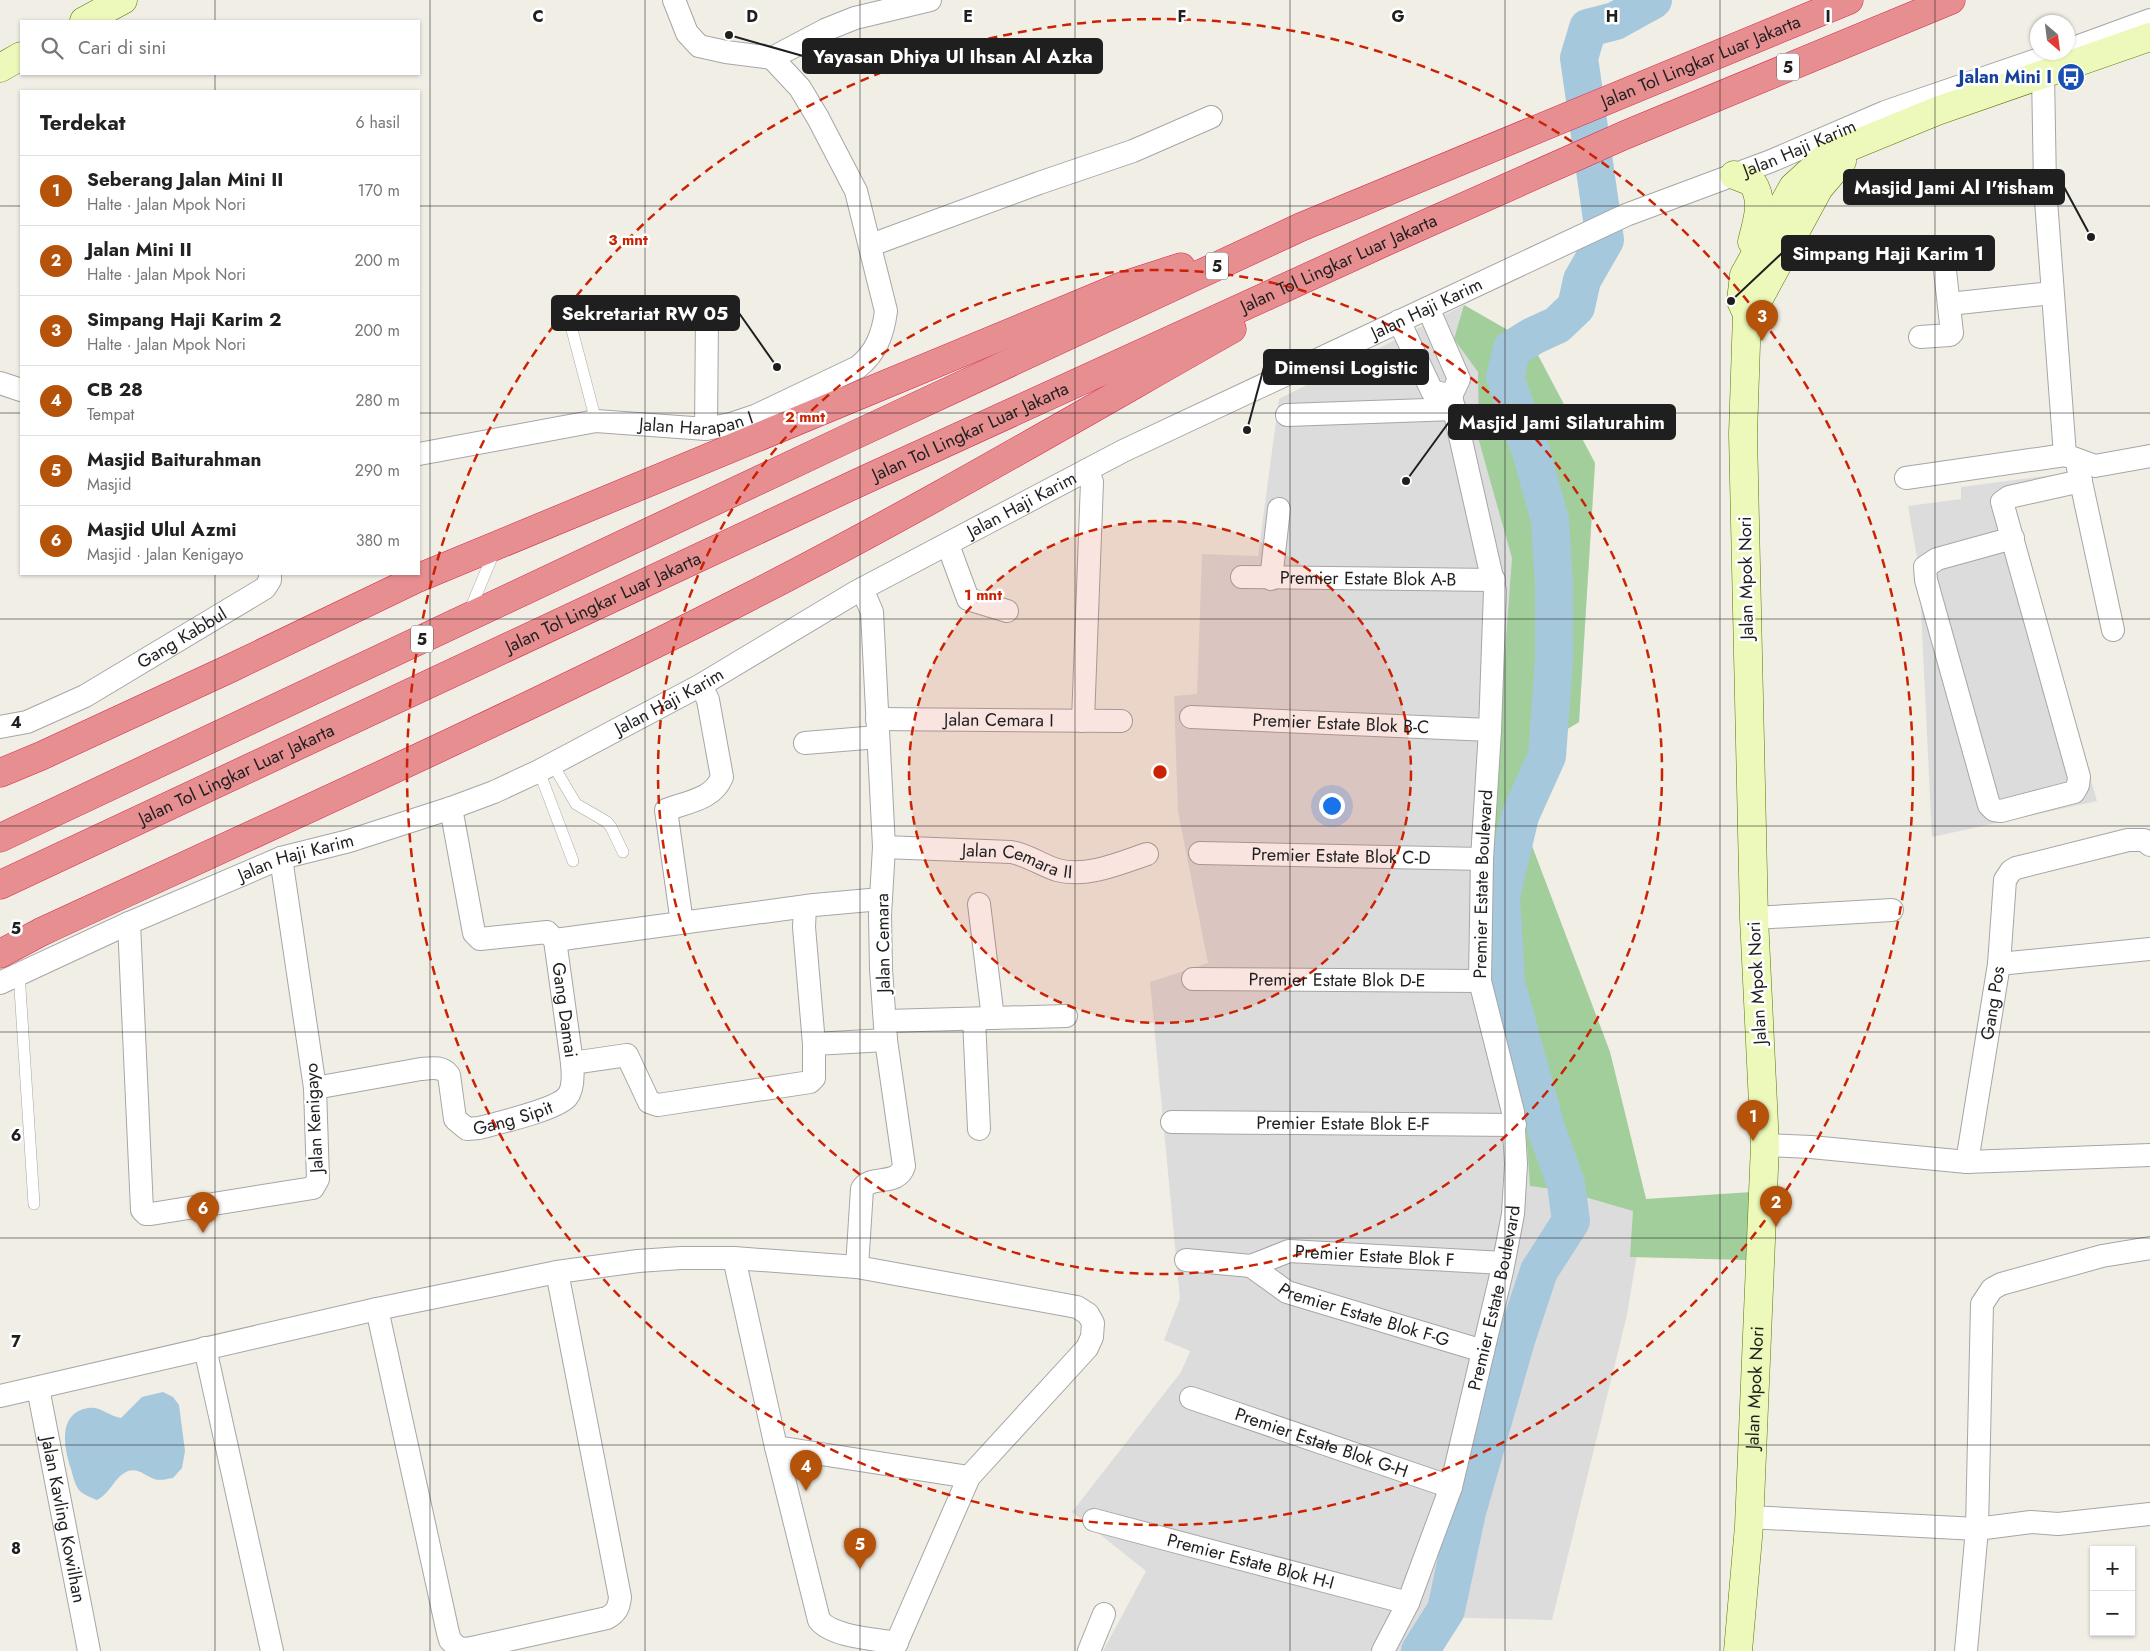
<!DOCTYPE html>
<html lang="id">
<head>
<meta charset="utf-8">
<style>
  :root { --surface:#fff; --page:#f2f2f2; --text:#222; --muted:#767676; --line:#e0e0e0; --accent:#b45309 }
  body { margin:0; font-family:Jost,sans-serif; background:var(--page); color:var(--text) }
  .controls { position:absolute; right:15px; bottom:15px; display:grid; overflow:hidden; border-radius:0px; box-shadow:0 1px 4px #0004 }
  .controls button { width:45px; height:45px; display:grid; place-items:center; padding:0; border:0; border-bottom:1px solid var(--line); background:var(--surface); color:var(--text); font:25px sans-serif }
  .compass { position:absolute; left:2030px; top:15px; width:45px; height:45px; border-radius:50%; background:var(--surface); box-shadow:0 1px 4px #0004; rotate:152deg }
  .you { position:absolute; left:1331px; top:805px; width:18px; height:18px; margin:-12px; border:4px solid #fff; border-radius:50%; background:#1a73e8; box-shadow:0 0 0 8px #1a73e833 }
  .badge { display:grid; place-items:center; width:32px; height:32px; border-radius:50%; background:var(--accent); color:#fff; font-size:16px; font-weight:700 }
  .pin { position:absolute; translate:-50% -41px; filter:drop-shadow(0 1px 2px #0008) }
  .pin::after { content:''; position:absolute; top:26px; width:18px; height:15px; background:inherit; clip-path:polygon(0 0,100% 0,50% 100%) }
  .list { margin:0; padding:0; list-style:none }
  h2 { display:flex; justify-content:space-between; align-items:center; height:65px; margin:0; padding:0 20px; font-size:21px }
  h2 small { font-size:16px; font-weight:400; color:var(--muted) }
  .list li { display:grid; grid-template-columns:32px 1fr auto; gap:15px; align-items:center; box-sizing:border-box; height:70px; padding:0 20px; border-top:1px solid var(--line) }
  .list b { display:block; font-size:19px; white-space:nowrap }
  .list p { margin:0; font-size:16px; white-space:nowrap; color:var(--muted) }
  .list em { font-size:16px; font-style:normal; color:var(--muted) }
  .icon { flex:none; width:28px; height:28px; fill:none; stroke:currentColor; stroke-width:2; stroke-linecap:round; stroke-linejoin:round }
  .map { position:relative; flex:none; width:2150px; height:1651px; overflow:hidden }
  .search { position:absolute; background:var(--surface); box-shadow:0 1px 4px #0004; left:20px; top:20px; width:400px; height:55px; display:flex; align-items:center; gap:12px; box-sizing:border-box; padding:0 18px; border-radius:0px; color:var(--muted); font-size:19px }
  .panel { position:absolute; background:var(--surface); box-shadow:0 1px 4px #0004; left:20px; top:90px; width:400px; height:485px; border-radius:0px }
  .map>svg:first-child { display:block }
</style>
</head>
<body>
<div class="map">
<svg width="2150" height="1651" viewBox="0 0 2150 1651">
  <rect width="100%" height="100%" fill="#f0eee5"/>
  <g fill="#dddcdc">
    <path d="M1464 305 1532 344 1595 463 1579 722 1554 737 1532 846 1610 1052 1646 1199 1627 1315 1552 1620 1430 1617 1403 1651H1103L1146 1571 1072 1512 1181 1372 1190 1351 1164 1340 1180 1299 1150 982 1208 963 1178 812 1174 696 1197 694 1202 554 1258 556 1279 399Z"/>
    <path d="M2061 474 2063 497 2013 508 2097 801 1932 837 1919 569 1908 506 1961 499V487Z"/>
  </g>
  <path fill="#a1ce9a" d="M1464 305 1532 344 1595 463 1579 722 1554 737 1532 846 1610 1052 1646 1199 1752 1192 1747 1260 1630 1257 1633 1211 1561 1190 1530 1186 1525 1116 1490 1007 1483 949 1512 558 1479 441 1478 372 1454 339Z"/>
  <path fill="#a6c8dd" d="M163 1392 173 1397 179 1405 185 1451 182 1468 173 1478C166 1479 160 1481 154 1479 145 1476 139 1468 128 1471 114 1477 111 1493 97 1500 92 1498 84 1495 80 1491 75 1486 73 1476 71 1469 64 1448 57 1413 88 1408 100 1406 109 1416 121 1418L142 1397Z"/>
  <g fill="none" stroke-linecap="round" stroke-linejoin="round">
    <path stroke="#a6c8dd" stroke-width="38" d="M1420 1651 1446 1610 1467 1512 1516 1340 1539 1271 1571 1221 1566 1184 1546 1128 1506 983 1501 896 1520 816 1547 756 1554 660V586L1550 520 1531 452 1505 377 1512 349 1533 336 1557 325 1576 307 1582 280 1605 240 1579 58 1588 28 1615 21 1653 0"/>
    <g stroke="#a6a6a6" stroke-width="12">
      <g id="lane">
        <path d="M571 326 596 421"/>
        <path d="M469 612 495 550"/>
        <path d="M553 765 576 804 607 822 611 827 623 852"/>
        <path d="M539 771 573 861"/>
        <path d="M19 973 34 1204"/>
      </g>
    </g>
    <g stroke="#a6a6a6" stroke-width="24">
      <g id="street">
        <path d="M674 0 687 33 699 46 726 52 772 58 825 30 855 18 930 0"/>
        <path d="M2068 50 2150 20"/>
        <path d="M2043 73 2045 187 2065 455 2095 466 2150 456"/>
        <path d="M871 245 1039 183 1133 151 1211 117"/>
        <path d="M1949 304 2052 293"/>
        <path d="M1428 308 1459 379 1451 396"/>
        <path d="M1399 321 1432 391 1451 396"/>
        <path d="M1920 337 1950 335 1952 333 1944 262"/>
        <path d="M0 383 21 390"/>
        <path d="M1287 415 1455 409"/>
        <path d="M706 429 707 317"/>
        <path id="s1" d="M419 454 596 421 706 429 731 424 755 416 858 367C876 353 883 334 886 311L856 191 818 118 800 88 772 58"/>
        <path d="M2078 468 2113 630"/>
        <path d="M1906 478 2065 455"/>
        <path d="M2013 538 1937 559 1925 567 1926 580 1989 805 1994 810 2001 811 2074 792 2078 785 2079 777 2002 502 2009 497 2081 481"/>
        <path d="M948 545 968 599 1007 611"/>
        <path id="s2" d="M1242 577 1494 580"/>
        <path d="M1271 579 1279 509"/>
        <path id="s3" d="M1191 717 1490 730"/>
        <path id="s4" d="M877 719 1121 721"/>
        <path d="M1083 721 1092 482 1087 470"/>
        <path id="s5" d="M0 727 27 722 85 696 265 588 270 580V574"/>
        <path d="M805 743 878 737"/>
        <path id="s6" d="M451 808 474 933 480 939 547 932 555 940 572 1063 627 1055 649 1102 658 1105 810 1082 814 1078V1044L886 1040"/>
        <path id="s7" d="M884 847 1011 852C1028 855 1041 865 1057 870 1087 878 1120 863 1147 854"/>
        <path id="s8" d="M1200 853 1482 859"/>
        <path d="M979 904 993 1018"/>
        <path d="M805 907 804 927 814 1044"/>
        <path d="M1754 918 1892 910"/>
        <path d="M129 923 142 1210 146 1214H151L313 1188 318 1179 315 1088 281 858"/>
        <path d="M682 923 666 810C686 802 713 800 722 777L708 700 701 685"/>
        <path d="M555 940 814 905 881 899"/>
        <path d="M1999 964 2150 949"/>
        <path id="s9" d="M1193 979 1480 981"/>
        <path id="s10" d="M0 983 129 923 281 858 349 841 451 808 494 792 539 771 701 685 856 592 1123 451 1626 215 1771 161 1885 112 2060 52"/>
        <path d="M974 1019 979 1129"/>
        <path d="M886 1021 1066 1016"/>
        <path id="s11" d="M315 1088 421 1069C432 1068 442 1066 449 1075L455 1119 467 1129 479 1128C498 1123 555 1110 567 1097 574 1089 573 1073 572 1063"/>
        <path id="s12" d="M1172 1122 1515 1125"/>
        <path d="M1765 1145 1811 1147 1967 1162 2150 1155"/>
        <path id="s13" d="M1967 1162 1999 964 2005 880 2011 871 2016 868 2128 840H2144L2150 845"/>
        <path d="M734 1258 776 1447 819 1620C832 1637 875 1639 897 1643"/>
        <path id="s14" d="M1186 1260 1251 1266 1289 1251 1503 1263"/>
        <path id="s15" d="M1251 1266 1287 1292 1483 1351"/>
        <path d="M857 1267 862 1189C871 1174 898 1187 904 1166L886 1040 881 969 880 915 884 847 872 612 862 589"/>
        <path d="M377 1309 448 1633 450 1640 458 1648 467 1649 607 1618C616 1613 619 1608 620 1597L557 1272"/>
        <path d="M205 1348 272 1651"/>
        <path id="s16" d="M38 1388 89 1651"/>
        <path d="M0 1396 377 1309 557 1272 638 1261 681 1258H734L857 1267 1077 1307 1088 1314 1093 1323 1092 1337 1087 1348 969 1477 893 1651"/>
        <path id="s17" d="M1191 1398 1451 1487"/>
        <path d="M776 1447 969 1477"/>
        <path d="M1749 1517 1977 1529 2031 1522 2058 1524 2150 1514"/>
        <path id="s18" d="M1094 1520 1408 1603"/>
        <path d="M1089 1651 1104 1614"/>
        <path id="s19" d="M1383 1651 1408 1603 1451 1487 1502 1271 1513 1214 1516 1164 1513 1112 1480 981 1482 859 1490 730 1495 591 1451 396"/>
        <path d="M1966 1651 1977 1529 1982 1304 1992 1289 2001 1284 2102 1256 2150 1248"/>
      </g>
    </g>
    <g stroke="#587606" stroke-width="29">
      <g id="secondary">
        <path d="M84 21 123 0"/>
        <path d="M0 68 21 56"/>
        <path d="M1734 175 1752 182C1765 201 1757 221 1752 242"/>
        <path d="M1747 314 1756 304 1819 188 1842 161"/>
        <path id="s20" d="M1738 1651 1749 1526 1765 1145 1754 918 1743 434 1747 314 1741 301 1744 275 1793 187 1827 156 1937 111 2150 37"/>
      </g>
    </g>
    <g stroke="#d92748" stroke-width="29">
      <g id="highway">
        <path d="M0 773 41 756 231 668 418 578 1125 285 1181 267"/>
        <path id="s21" d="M0 838 844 440 1301 227 1849 0"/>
        <path id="s22" d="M0 885 862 481 1387 241 1625 135 1951 0"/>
        <path d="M0 954 41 932C277 823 513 717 745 599 910 515 1070 421 1232 329"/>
      </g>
    </g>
    <use href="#lane" stroke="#fff" stroke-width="11"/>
    <use href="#street" stroke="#fff" stroke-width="22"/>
    <use href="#secondary" stroke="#ecf9ba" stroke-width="28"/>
    <use href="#highway" stroke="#e68e90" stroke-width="28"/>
  </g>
  <path fill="none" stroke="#1f1f1f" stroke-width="1" stroke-opacity="0.55" d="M215 0V21M430 0V1651M645 0V1651M860 0V1651M1075 0V1651M1290 0V1651M1505 0V1651M1720 0V1651M1935 0V1651M215 74V91M0 206H21M419 206H2150M0 413H21M419 413H2150M215 574V1651M0 619H2150M0 826H2150M0 1032H2150M0 1238H2150M0 1445H2150"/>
  <circle cx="1160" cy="772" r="251" fill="#cb2203" fill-opacity=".12"/>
  <g fill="none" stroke="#cb2203" stroke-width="2.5" stroke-dasharray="9 6">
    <circle cx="1160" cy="772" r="251"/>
    <circle cx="1160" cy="772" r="502"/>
    <circle cx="1160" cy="772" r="753"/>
  </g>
  <defs>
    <g id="bus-disc" transform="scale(1.4375)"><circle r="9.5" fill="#1a4fb4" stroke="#fff"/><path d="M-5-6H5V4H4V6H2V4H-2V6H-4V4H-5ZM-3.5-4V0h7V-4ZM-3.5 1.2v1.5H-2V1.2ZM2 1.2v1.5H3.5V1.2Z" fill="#fff"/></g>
  </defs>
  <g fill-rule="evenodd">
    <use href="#bus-disc" x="2071" y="77"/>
  </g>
  <g text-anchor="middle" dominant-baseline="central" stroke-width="5" stroke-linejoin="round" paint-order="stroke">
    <g fill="#fff" stroke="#626262" stroke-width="1">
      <rect x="1777" y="53.5" width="22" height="27" rx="4"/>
      <rect x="1206" y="252.5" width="22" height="27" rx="4"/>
      <rect x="411" y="625.5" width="22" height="27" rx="4"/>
    </g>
    <g font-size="16" font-weight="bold" fill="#1f1f1f">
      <text x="1788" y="67">5</text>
      <text x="1217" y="266">5</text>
      <text x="422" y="639">5</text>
    </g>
    <g font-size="18" fill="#1f1f1f" stroke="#fff">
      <text stroke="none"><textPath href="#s21" startOffset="1870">Jalan Tol Lingkar Luar Jakarta</textPath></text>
      <text stroke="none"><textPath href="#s10" startOffset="1988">Jalan Haji Karim</textPath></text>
      <text stroke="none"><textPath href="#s22" startOffset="1476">Jalan Tol Lingkar Luar Jakarta</textPath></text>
      <text stroke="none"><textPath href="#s10" startOffset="1582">Jalan Haji Karim</textPath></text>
      <text stroke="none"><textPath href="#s1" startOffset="281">Jalan Harapan I</textPath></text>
      <text stroke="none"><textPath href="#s22" startOffset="1071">Jalan Tol Lingkar Luar Jakarta</textPath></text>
      <text stroke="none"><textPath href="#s10" startOffset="1132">Jalan Haji Karim</textPath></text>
      <text transform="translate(1746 578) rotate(-91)">Jalan Mpok Nori</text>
      <text stroke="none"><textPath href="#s2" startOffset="126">Premier Estate Blok A-B</textPath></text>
      <text stroke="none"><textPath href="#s22" startOffset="666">Jalan Tol Lingkar Luar Jakarta</textPath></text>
      <text stroke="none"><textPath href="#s5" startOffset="204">Gang Kabbul</textPath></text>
      <text stroke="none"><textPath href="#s10" startOffset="728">Jalan Haji Karim</textPath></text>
      <text stroke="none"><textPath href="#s4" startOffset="122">Jalan Cemara I</textPath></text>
      <text stroke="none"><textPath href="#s3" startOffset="150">Premier Estate Blok B-C</textPath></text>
      <text stroke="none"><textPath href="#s22" startOffset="261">Jalan Tol Lingkar Luar Jakarta</textPath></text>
      <text stroke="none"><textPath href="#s8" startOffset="141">Premier Estate Blok C-D</textPath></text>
      <text stroke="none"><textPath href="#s10" startOffset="322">Jalan Haji Karim</textPath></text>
      <text stroke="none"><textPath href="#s7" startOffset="135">Jalan Cemara II</textPath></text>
      <text stroke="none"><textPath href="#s19" startOffset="792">Premier Estate Boulevard</textPath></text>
      <text transform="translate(883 943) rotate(-91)">Jalan Cemara</text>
      <text stroke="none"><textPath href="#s9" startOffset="144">Premier Estate Blok D-E</textPath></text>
      <text transform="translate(1757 983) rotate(-93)">Jalan Mpok Nori</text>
      <text stroke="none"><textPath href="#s13" startOffset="161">Gang Pos</textPath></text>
      <text stroke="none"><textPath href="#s6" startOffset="285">Gang Damai</textPath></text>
      <text stroke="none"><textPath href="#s11" startOffset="245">Gang Sipit</textPath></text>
      <text transform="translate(314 1118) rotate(-93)">Jalan Kenigayo</text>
      <text stroke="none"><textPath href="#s12" startOffset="171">Premier Estate Blok E-F</textPath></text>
      <text stroke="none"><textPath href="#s14" startOffset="192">Premier Estate Blok F</textPath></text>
      <text stroke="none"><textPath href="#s19" startOffset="372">Premier Estate Boulevard</textPath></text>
      <text stroke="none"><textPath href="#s15" startOffset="125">Premier Estate Blok F-G</textPath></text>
      <text stroke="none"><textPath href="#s20" startOffset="264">Jalan Mpok Nori</textPath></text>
      <text stroke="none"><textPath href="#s17" startOffset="138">Premier Estate Blok G-H</textPath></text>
      <text stroke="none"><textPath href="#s16" startOffset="134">Jalan Kavling Kowilhan</textPath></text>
      <text stroke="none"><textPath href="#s18" startOffset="162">Premier Estate Blok H-I</textPath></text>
    </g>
    <g font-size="18" font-weight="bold" fill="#164399" stroke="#fff" text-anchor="end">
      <text x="2052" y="77">Jalan Mini I</text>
    </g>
  </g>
  <g font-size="16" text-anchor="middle" font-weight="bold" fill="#1f1f1f" stroke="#fff" stroke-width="5" stroke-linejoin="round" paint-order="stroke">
    <text x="538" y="22">C</text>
    <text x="752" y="22">D</text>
    <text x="968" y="22">E</text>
    <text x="1182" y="22">F</text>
    <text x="1398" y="22">G</text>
    <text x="1612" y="22">H</text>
    <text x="1828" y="22">I</text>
    <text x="16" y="728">4</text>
    <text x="16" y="934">5</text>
    <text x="16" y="1141">6</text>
    <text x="16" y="1347">7</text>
    <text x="16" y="1554">8</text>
  </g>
  <circle cx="1160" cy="772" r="8" fill="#cb2203" stroke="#fff" stroke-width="2.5"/>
  <g font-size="15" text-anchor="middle" font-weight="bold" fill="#cb2203" stroke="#fff" stroke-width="5" stroke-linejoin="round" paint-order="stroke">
    <text x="628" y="245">3 mnt</text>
    <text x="805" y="422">2 mnt</text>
    <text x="983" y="600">1 mnt</text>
  </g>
  <path fill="none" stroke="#1f1f1f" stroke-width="2" d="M729 35L803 56M2091 237L2064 187M1731 301L1782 253M777 367L739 313M1247 430L1264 367M1406 481L1449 422"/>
  <g fill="#1f1f1f" stroke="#fff" stroke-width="2">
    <circle cx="729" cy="35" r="5"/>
    <circle cx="2091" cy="237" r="5"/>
    <circle cx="1731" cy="301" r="5"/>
    <circle cx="777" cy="367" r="5"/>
    <circle cx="1247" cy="430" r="5"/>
    <circle cx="1406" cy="481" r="5"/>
  </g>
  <g fill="#1f1f1f" stroke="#1f1f1f" stroke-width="2">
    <rect x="803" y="39" width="299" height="34" rx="5"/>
    <rect x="1844" y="170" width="220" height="34" rx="5"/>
    <rect x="1782" y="236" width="212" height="34" rx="5"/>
    <rect x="552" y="296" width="187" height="34" rx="5"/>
    <rect x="1264" y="350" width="164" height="34" rx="5"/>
    <rect x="1449" y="405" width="226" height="34" rx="5"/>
  </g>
  <g font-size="19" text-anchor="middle" font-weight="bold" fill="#fff">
    <text x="953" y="63">Yayasan Dhiya Ul Ihsan Al Azka</text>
    <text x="1954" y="194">Masjid Jami Al I'tisham</text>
    <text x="1888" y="260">Simpang Haji Karim 1</text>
    <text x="645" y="320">Sekretariat RW 05</text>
    <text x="1346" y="374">Dimensi Logistic</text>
    <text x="1562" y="429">Masjid Jami Silaturahim</text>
  </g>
</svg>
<div class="controls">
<button>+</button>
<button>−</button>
</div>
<svg class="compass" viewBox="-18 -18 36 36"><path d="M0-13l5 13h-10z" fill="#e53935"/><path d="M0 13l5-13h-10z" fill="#767676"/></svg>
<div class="you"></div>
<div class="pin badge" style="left:1753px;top:1141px">1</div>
<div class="pin badge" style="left:1776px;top:1227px">2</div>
<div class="pin badge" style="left:1762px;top:341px">3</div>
<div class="pin badge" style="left:806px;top:1491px">4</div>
<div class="pin badge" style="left:860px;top:1569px">5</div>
<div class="pin badge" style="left:203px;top:1233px">6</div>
<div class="search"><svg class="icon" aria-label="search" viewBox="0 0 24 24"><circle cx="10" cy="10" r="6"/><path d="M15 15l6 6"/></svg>Cari di sini</div>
<section class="panel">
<h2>Terdekat<small>6 hasil</small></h2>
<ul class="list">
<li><span class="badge">1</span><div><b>Seberang Jalan Mini II</b><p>Halte · Jalan Mpok Nori</p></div><em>170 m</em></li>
<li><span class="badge">2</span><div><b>Jalan Mini II</b><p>Halte · Jalan Mpok Nori</p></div><em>200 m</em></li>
<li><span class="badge">3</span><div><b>Simpang Haji Karim 2</b><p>Halte · Jalan Mpok Nori</p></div><em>200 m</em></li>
<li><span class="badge">4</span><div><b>CB 28</b><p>Tempat</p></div><em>280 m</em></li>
<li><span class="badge">5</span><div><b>Masjid Baiturahman</b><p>Masjid</p></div><em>290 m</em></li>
<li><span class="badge">6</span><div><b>Masjid Ulul Azmi</b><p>Masjid · Jalan Kenigayo</p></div><em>380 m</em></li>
</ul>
</section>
</div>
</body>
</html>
